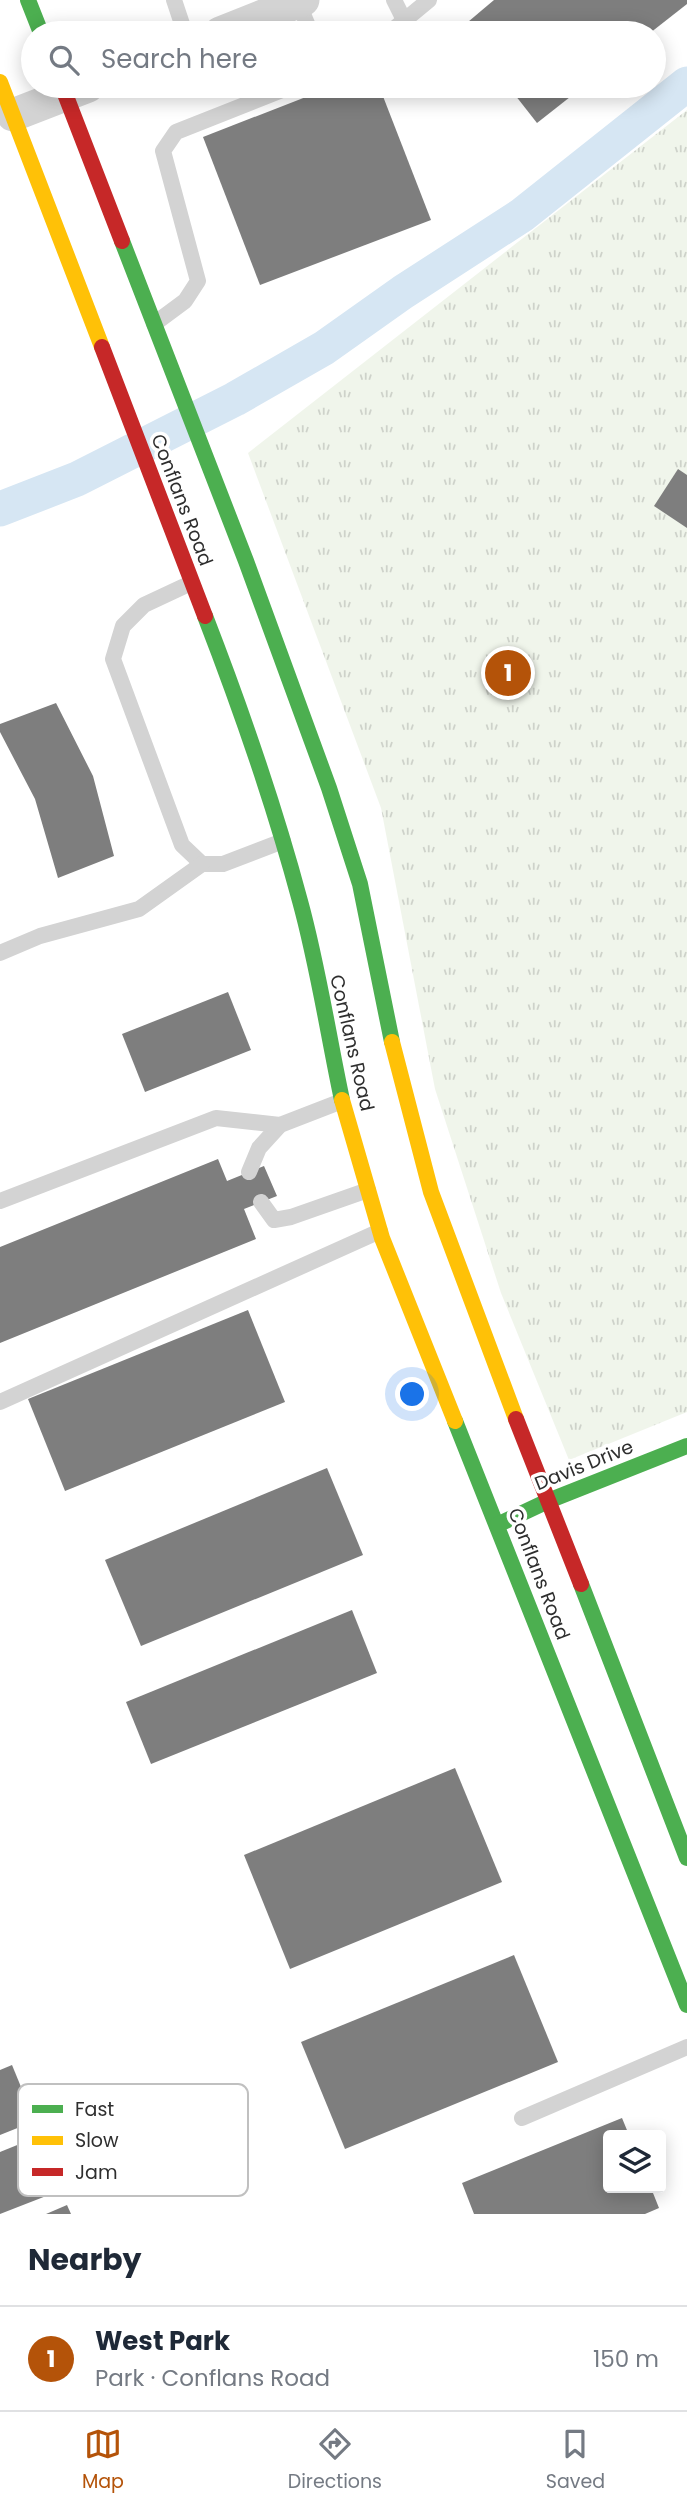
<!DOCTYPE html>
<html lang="en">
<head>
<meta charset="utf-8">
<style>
  :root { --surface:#fff; --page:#f6f6f7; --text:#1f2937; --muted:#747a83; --line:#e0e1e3; --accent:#b45309 }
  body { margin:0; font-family:Poppins,sans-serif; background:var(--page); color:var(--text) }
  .controls { position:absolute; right:21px; bottom:21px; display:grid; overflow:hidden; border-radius:7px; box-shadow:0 4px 18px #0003 }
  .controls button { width:63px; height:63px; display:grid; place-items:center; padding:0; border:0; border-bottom:2px solid var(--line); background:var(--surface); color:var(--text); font:35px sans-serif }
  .you { position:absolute; left:413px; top:1395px; width:24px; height:24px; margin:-18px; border:5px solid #fff; border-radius:50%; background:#1a73e8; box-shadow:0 0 0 10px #1a73e833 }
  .badge { display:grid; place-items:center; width:46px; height:46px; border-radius:50%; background:var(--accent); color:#fff; font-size:23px; font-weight:700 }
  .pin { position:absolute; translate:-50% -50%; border:4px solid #fff; box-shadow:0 2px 7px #0006 }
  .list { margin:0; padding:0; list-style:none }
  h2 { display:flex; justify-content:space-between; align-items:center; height:91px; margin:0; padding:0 28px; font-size:30px }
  h2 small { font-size:23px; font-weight:400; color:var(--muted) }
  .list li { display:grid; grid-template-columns:46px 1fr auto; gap:21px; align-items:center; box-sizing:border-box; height:105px; padding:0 28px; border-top:2px solid var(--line) }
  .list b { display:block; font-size:26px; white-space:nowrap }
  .list p { margin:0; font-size:23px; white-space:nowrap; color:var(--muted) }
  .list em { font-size:23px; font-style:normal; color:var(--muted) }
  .icon { flex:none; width:38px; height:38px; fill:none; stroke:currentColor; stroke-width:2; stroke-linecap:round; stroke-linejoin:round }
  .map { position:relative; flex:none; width:687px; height:2214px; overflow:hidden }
  .search { position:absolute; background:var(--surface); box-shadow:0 4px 18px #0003; left:21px; right:21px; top:21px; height:77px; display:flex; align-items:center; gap:18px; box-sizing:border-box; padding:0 24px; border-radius:38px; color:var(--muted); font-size:26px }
  .sheet { height:196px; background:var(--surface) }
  nav { display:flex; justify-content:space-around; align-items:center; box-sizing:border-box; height:98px; border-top:2px solid var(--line); background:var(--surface); font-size:19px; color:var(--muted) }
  nav a { display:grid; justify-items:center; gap:4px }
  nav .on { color:var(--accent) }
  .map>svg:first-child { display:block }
</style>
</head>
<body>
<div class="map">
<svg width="687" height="2214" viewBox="0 0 687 2214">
  <defs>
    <pattern id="park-tufts" width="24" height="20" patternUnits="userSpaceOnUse" patternTransform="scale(1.75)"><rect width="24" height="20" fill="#f0f5eb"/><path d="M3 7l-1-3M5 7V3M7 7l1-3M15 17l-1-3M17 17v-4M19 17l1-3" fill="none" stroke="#ced2ca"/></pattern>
  </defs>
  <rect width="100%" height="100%" fill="#fff"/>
  <path fill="url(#park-tufts)" d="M687 110V1412L569 1460 501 1293 435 1089 381 808 248 453Z"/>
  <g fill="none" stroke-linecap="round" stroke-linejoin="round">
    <path stroke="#d6e6f3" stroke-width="35" d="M0 509 77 479 235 399 324 348 403 292 522 215 687 84"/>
  </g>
  <g fill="#7e7e7e">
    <path d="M494 0H687V4L650 33H467L462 27Z"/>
    <path d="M334 86H379L431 220 260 285 203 137Z"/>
    <path d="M508 86H584L537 123Z"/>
    <path d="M678 469 687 475V528L654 506Z"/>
    <path d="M56 703 93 776 114 856 58 878 35 799 0 732V724Z"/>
    <path d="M228 992 251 1050 145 1092 122 1034Z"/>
    <path d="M218 1159 227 1181 264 1166 277 1196 244 1209 256 1239 0 1343V1247Z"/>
    <path d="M248 1310 285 1402 65 1491 28 1399Z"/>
    <path d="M327 1468 363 1555 141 1646 105 1560Z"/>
    <path d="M352 1610 377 1673 151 1764 126 1702Z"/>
    <path d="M455 1768 502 1882 290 1969 244 1855Z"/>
    <path d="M514 1955 558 2062 345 2149 301 2042Z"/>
    <path d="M12 2065 35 2121 0 2135V2070Z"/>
    <path d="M622 2118 629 2135H608V2188H651L659 2208 645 2214H474L462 2183Z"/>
    <path d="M37 2137 59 2191 0 2214V2152Z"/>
    <path d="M67 2205 71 2214H46Z"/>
  </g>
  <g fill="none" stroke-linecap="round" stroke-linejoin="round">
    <g stroke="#d3d3d3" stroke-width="16">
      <path d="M174 0 185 33"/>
      <path d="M394 0 404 20"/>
      <path d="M298 2 311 33"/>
      <path d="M389 33 429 0"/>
      <path d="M154 324 185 301 198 281 163 151 176 132 292 86"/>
      <path d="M191 583 144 605 123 626 113 659 182 845 202 864H223L283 841"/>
      <path d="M0 953 40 936 139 909 202 864"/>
      <path d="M249 1172 259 1148 280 1125 342 1101"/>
      <path d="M0 1201 216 1118 280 1125"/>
      <path d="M261 1202 274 1220 291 1217 368 1190"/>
      <path d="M0 1402 380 1231"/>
      <path d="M522 2118 687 2047"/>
    </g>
    <g stroke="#d3d3d3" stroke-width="33">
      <path d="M220 33 303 0"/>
      <path d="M13 115 88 86"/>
    </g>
    <g stroke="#4caf50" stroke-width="16">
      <path d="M28 0 41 33"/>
      <path d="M122 241 246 561 329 788 360 884 392 1042"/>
      <path d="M205 616C241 709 274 804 300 901 318 966 328 1034 342 1100"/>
      <path d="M455 1421 687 2005"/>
      <path d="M497 1525 548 1501 687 1446"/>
      <path d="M581 1584 687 1858"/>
    </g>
    <g stroke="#ffc107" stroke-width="16">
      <path d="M0 82 102 347"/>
      <path d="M392 1042 431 1192 516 1419"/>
      <path d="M342 1100 382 1238 455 1421"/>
    </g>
    <g stroke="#c62828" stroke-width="16">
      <path d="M62 86 122 241"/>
      <path d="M102 347 205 616"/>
      <path d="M516 1419 581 1584"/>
    </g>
  </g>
  <g text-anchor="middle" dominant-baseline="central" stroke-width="7" stroke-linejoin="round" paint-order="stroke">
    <g font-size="19" fill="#2e2e2e" stroke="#fff">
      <text transform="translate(182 500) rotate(69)">Conflans Road</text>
      <text transform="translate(352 1043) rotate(77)">Conflans Road</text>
      <text transform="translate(584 1465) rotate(-22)">Davis Drive</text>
      <text transform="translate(539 1574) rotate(69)">Conflans Road</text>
    </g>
  </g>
  <rect x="18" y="2084" width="230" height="112" rx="10" fill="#fff" stroke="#c0c0c0" stroke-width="2"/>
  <rect x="32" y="2105" width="31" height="8" fill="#4caf50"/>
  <rect x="32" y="2136" width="31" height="9" fill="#ffc107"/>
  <rect x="32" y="2168" width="31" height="8" fill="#c62828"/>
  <g font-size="19" fill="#2e2e2e">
    <text x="75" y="2116">Fast</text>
    <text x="75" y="2147">Slow</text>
    <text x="75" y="2179">Jam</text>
  </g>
</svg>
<div class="controls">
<button><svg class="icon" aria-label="layers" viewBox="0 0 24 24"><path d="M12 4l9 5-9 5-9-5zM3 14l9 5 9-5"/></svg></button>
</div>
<div class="you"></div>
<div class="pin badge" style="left:508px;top:673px">1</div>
<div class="search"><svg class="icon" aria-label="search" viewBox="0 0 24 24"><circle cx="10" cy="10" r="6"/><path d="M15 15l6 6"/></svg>Search here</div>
</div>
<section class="sheet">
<h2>Nearby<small></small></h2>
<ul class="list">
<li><span class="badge">1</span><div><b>West Park</b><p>Park · Conflans Road</p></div><em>150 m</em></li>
</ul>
</section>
<nav>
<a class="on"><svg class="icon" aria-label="map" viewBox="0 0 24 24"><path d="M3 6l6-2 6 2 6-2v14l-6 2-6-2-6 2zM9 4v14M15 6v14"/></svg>Map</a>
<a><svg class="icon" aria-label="directions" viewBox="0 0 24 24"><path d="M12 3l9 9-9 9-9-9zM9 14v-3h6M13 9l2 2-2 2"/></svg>Directions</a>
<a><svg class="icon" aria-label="saved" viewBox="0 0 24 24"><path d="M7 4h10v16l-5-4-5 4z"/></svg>Saved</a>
</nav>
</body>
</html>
